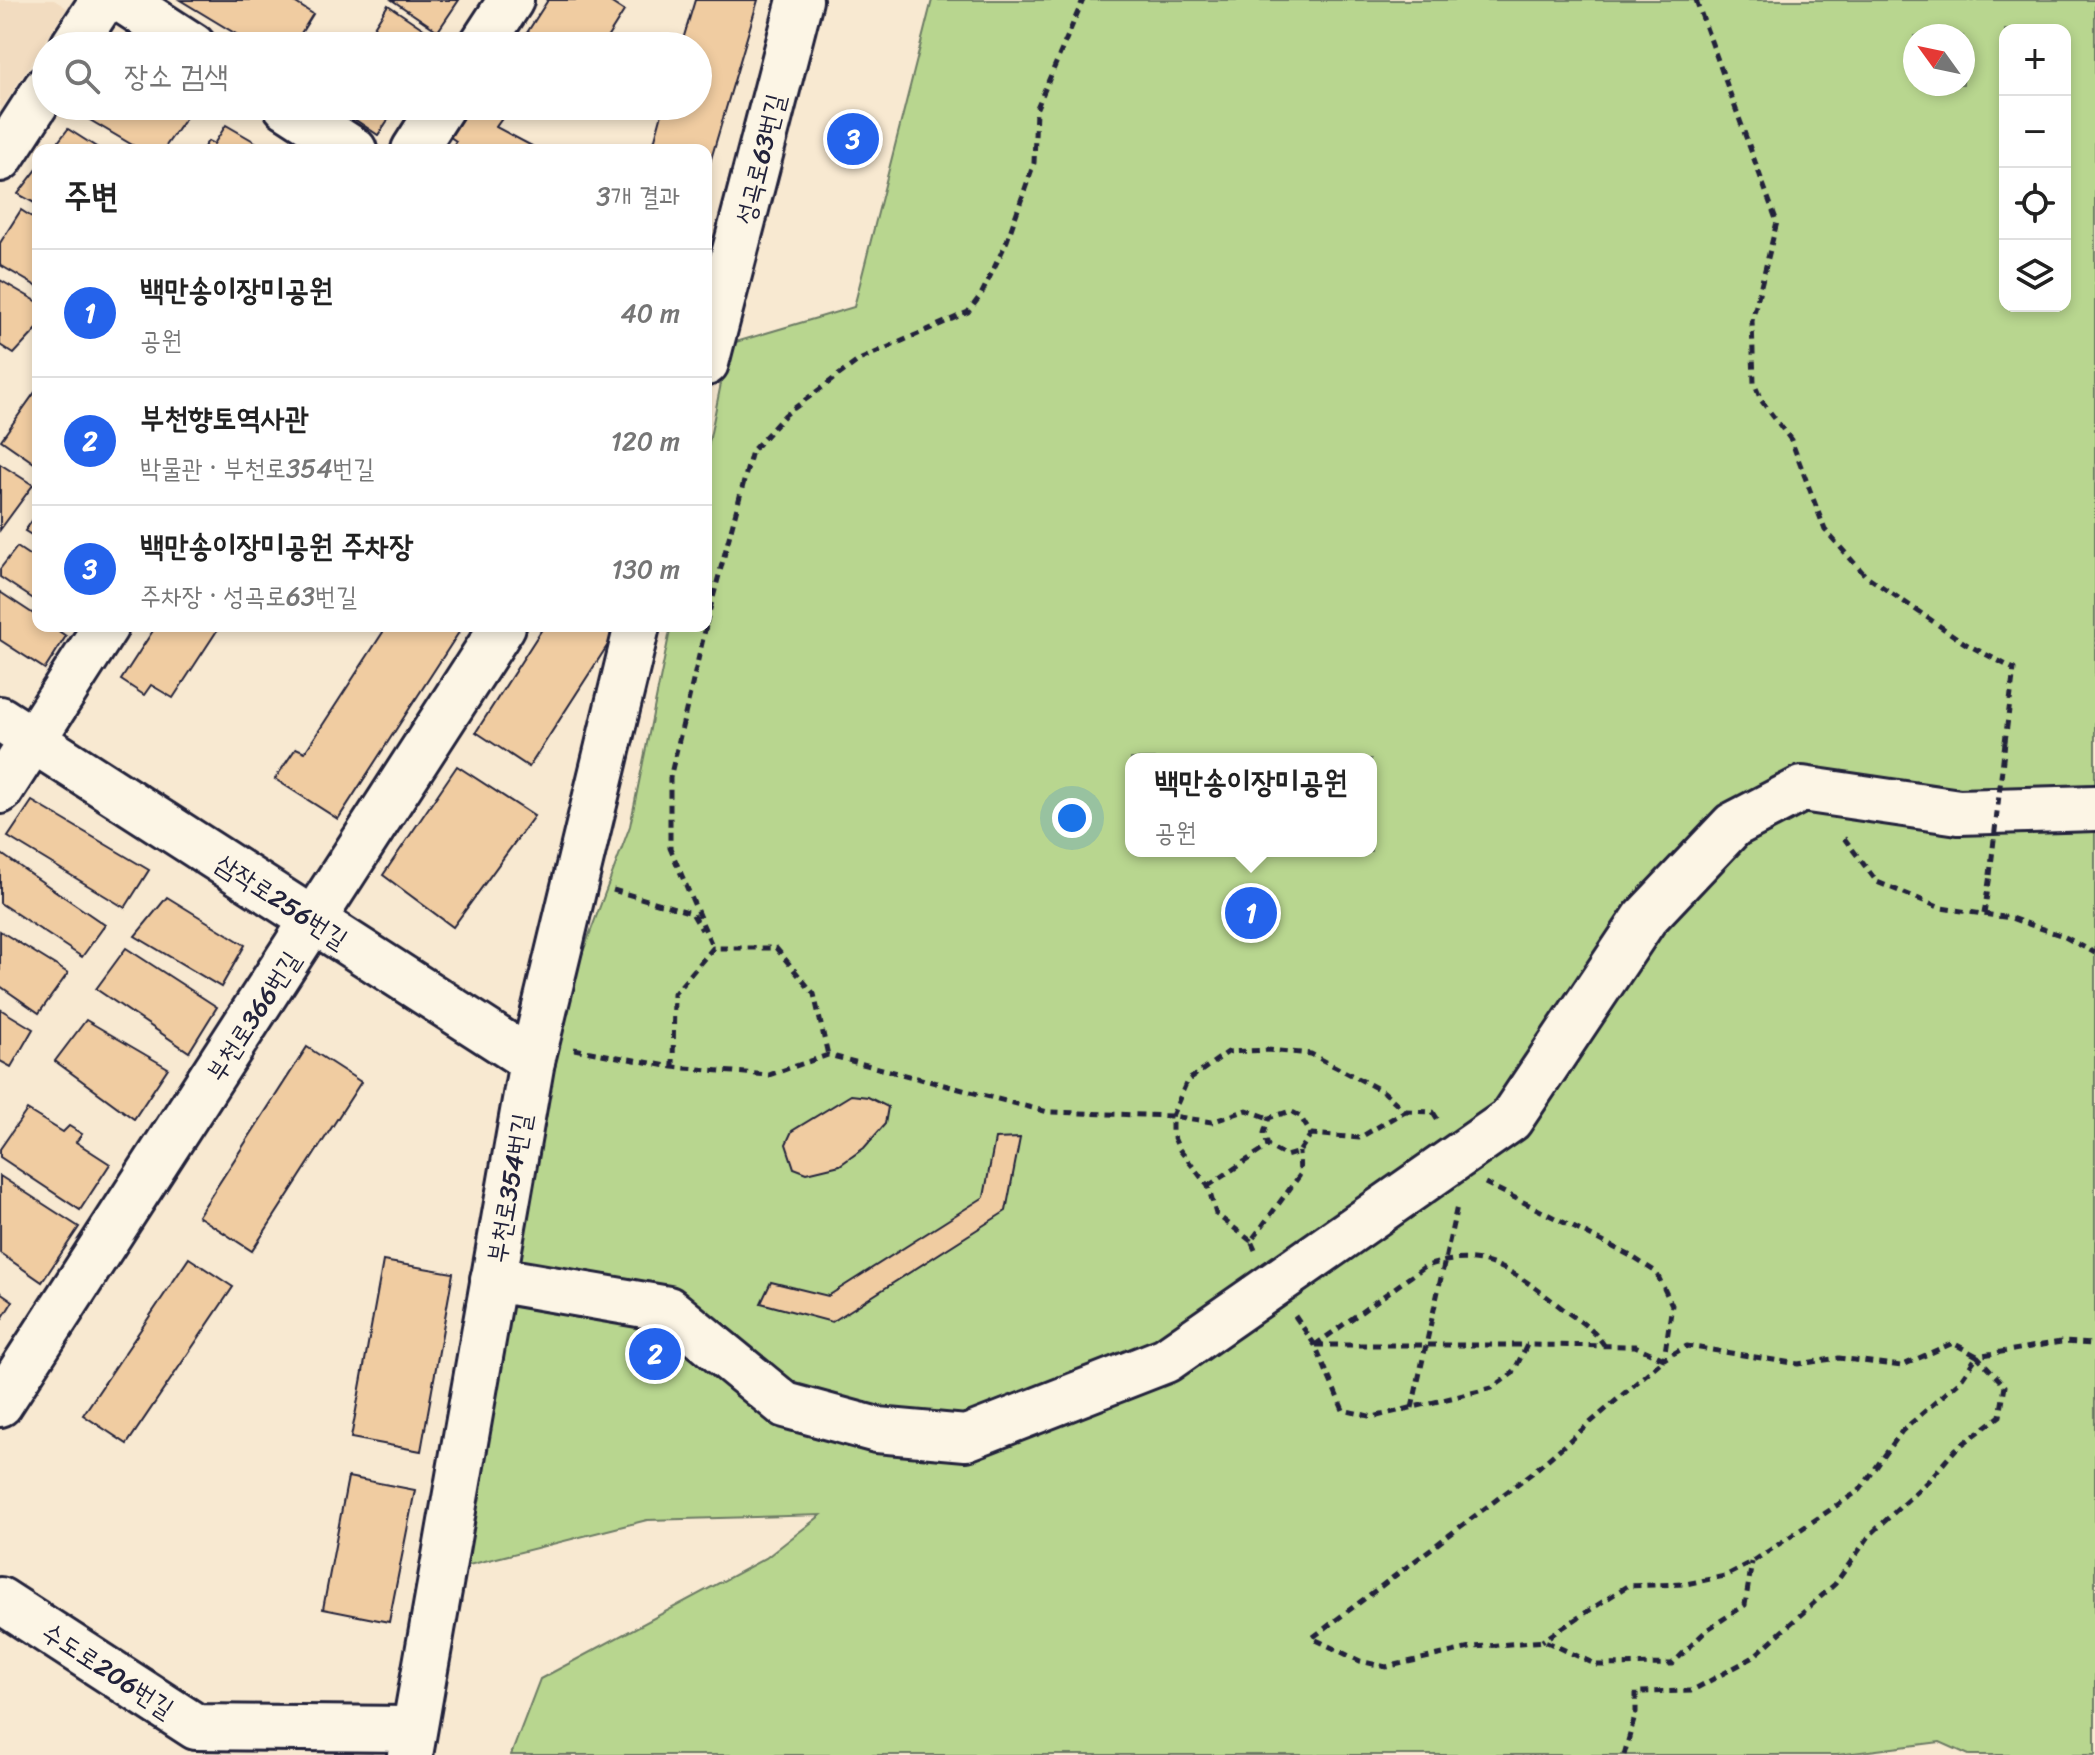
<!DOCTYPE html>
<html lang="ko">
<head>
<meta charset="utf-8">
<style>
  :root { --surface:#fff; --page:#f2f2f2; --text:#222; --muted:#767676; --line:#e0e0e0; --accent:#2563eb }
  body { margin:0; font-family:Sriracha,"Poor Story",sans-serif; background:var(--page); color:var(--text) }
  .controls { position:absolute; right:24px; top:24px; display:grid; overflow:hidden; border-radius:16px; box-shadow:0 4px 12px #0003 }
  .controls button { width:72px; height:72px; display:grid; place-items:center; padding:0; border:0; border-bottom:2px solid var(--line); background:var(--surface); color:var(--text); font:40px sans-serif }
  .compass { position:absolute; left:1903px; top:24px; width:72px; height:72px; border-radius:50%; background:var(--surface); box-shadow:0 4px 12px #0003; rotate:303deg }
  .you { position:absolute; left:1072px; top:818px; width:28px; height:28px; margin:-20px; border:6px solid #fff; border-radius:50%; background:#1a73e8; box-shadow:0 0 0 12px #1a73e833 }
  .badge { display:grid; place-items:center; width:52px; height:52px; border-radius:50%; background:var(--accent); color:#fff; font-size:26px; font-weight:700 }
  .pin { position:absolute; translate:-50% -50%; border:4px solid #fff; box-shadow:0 2px 8px #0006 }
  .popup { position:absolute; left:1125px; top:753px; width:252px; height:104px; box-sizing:border-box; display:grid; place-content:center; border-radius:16px; background:var(--surface); filter:drop-shadow(0 2px 6px #0005); font-size:26px; white-space:nowrap; color:var(--muted) }
  .popup b { font-size:30px; color:var(--text) }
  .popup::after { content:''; position:absolute; left:50%; top:100%; margin-left:-16px; border:16px solid transparent; border-top-color:var(--surface) }
  .list { margin:0; padding:0; list-style:none }
  h2 { display:flex; justify-content:space-between; align-items:center; height:104px; margin:0; padding:0 32px; font-size:34px }
  h2 small { font-size:26px; font-weight:400; color:var(--muted) }
  .list li { display:grid; grid-template-columns:52px 1fr auto; gap:24px; align-items:center; box-sizing:border-box; height:128px; padding:0 32px; border-top:2px solid var(--line) }
  .list b { display:block; font-size:30px; white-space:nowrap }
  .list p { margin:0; font-size:26px; white-space:nowrap; color:var(--muted) }
  .list em { font-size:26px; font-style:normal; color:var(--muted) }
  .icon { flex:none; width:44px; height:44px; fill:none; stroke:currentColor; stroke-width:2; stroke-linecap:round; stroke-linejoin:round }
  .map { position:relative; flex:none; width:2095px; height:1755px; overflow:hidden }
  .search { position:absolute; background:var(--surface); box-shadow:0 4px 12px #0003; left:32px; top:32px; width:680px; height:88px; display:flex; align-items:center; gap:20px; box-sizing:border-box; padding:0 28px; border-radius:44px; color:var(--muted); font-size:30px }
  .panel { position:absolute; background:var(--surface); box-shadow:0 4px 12px #0003; left:32px; top:144px; width:680px; height:488px; border-radius:16px }
  .map>svg:first-child { display:block }
</style>
</head>
<body>
<div class="map">
<svg width="2095" height="1755" viewBox="0 0 2095 1755">
  <rect width="100%" height="100%" fill="#f8e9d1"/>
  <filter id="ink" filterUnits="userSpaceOnUse"><feTurbulence type="fractalNoise" baseFrequency=".0125" numOctaves="2"/><feDisplacementMap in="SourceGraphic" scale="16" xChannelSelector="R" yChannelSelector="G"/><feConvolveMatrix kernelMatrix="1 2 1 2 8 2 1 2 1" color-interpolation-filters="sRGB"/></filter>
  <g filter="url(#ink)">
    <path fill="#f2dcc0" d="M0 0H54L67 8 0 111Z"/>
    <path fill="#b8d68f" stroke="#6d7c65" stroke-width="2" fill-rule="evenodd" d="M932 0H2095V1755H1969L1940 1742 1837 1755H511L540 1679 766 1558 821 1515 647 1520 465 1566 565 1000 630 826 671 626H706V457L729 344 854 307ZM2005 30H2065V306H2005ZM1915 36H1963V84H1915ZM1131 759H1371V851H1131Z"/>
    <g fill="#f0cca1" stroke="#22223b" stroke-width="2">
      <path d="M180 0H291L313 14 293 46H256Z"/>
      <path d="M392 0H459L438 31Z"/>
      <path d="M548 0H607L624 11 602 46H534L523 39Z"/>
      <path d="M695 0H758L706 176V150H652L664 106H698V46H681Z"/>
      <path d="M388 5 440 40 436 46H362Z"/>
      <path d="M83 106H194L163 150H141L78 113Z"/>
      <path d="M335 106H397L378 135Z"/>
      <path d="M452 106H511L496 127 532 146 530 150H450L456 141 437 128Z"/>
      <path d="M226 125 257 143 252 150H202L208 141 214 144Z"/>
      <path d="M68 129 101 150H52Z"/>
      <path d="M38 168V205L18 194Z"/>
      <path d="M21 210 38 221V287L0 265V243Z"/>
      <path d="M0 280 38 302V328L14 354 0 345Z"/>
      <path d="M38 388V463L37 465 1 440Z"/>
      <path d="M0 464 33 485 0 530Z"/>
      <path d="M38 512V539L25 531Z"/>
      <path d="M17 547 38 561V602L0 577V569Z"/>
      <path d="M0 592 38 617V626H51L66 636 45 669 0 640Z"/>
      <path d="M156 626H220L173 698 151 685 144 695 121 680Z"/>
      <path d="M387 626H463L338 819 275 779 296 748 305 752Z"/>
      <path d="M544 626H620L529 767 476 732Z"/>
      <path d="M457 766 534 816 453 927 383 875Z"/>
      <path d="M32 801 149 870 125 908 8 837Z"/>
      <path d="M0 853 105 925 82 957 0 903Z"/>
      <path d="M167 897 245 945 221 987 135 936Z"/>
      <path d="M0 931 68 973 39 1013 0 986Z"/>
      <path d="M126 948 217 1007 189 1052 96 989Z"/>
      <path d="M0 1009 33 1029 11 1067 0 1061Z"/>
      <path d="M86 1020 168 1068 134 1119 55 1061Z"/>
      <path d="M307 1047 361 1082 252 1251 198 1216Z"/>
      <path d="M851 1095 868 1097 888 1107 885 1124 864 1148 840 1165 807 1173 794 1168 786 1144 792 1131Z"/>
      <path d="M27 1110 63 1132 69 1126 82 1134 76 1142 110 1164 80 1210 0 1157V1149Z"/>
      <path d="M1020 1138 1006 1211 832 1322 761 1303 771 1282 828 1296 984 1197 995 1139Z"/>
      <path d="M0 1176 79 1227 42 1282 0 1253Z"/>
      <path d="M189 1258 233 1287 127 1444 83 1415Z"/>
      <path d="M383 1261 453 1273 421 1451 351 1438Z"/>
      <path d="M0 1292 13 1301 0 1322Z"/>
      <path d="M348 1477 415 1490 389 1622 323 1609Z"/>
    </g>
    <g fill="none" stroke-linecap="round" stroke-linejoin="round">
      <g stroke="#22223b" stroke-width="50">
        <g id="minor">
          <path d="M122 0 193 46"/>
          <path d="M73 46 103 0"/>
          <path d="M481 46 511 0"/>
          <path d="M286 106 354 150"/>
          <path d="M414 150 442 106"/>
          <path d="M0 159 46 88"/>
          <path d="M706 363 800 0"/>
          <path d="M0 719 532 1061"/>
          <path d="M0 791 106 626"/>
          <path d="M493 1279 668 1309 785 1405 877 1430 966 1438 1166 1360 1510 1120 1645 918 1733 825 1802 789 1959 812 2095 808"/>
          <path d="M0 1404 503 626"/>
          <path d="M0 1600 196 1727 412 1729"/>
          <path d="M410 1755 532 1061 637 626"/>
        </g>
      </g>
      <g stroke="#22223b" stroke-width="5" stroke-dasharray="8 6" stroke-linecap="butt">
        <path d="M1696 0 1777 222 1752 321 1754 383 1761 400 1791 440 1825 530 1865 575 1966 644 2014 669 2005 742"/>
        <path d="M706 624 752 451 785 415 859 360 968 312 981 295 1007 241 1034 163 1036 110 1083 0"/>
        <path d="M706 626 670 778V848L713 948"/>
        <path d="M1844 838 1877 882 1941 908 2011 918 2063 936 2095 953"/>
        <path d="M613 890 692 913 702 930"/>
        <path d="M1984 914 1990 875"/>
        <path d="M574 1049 673 1067 769 1075 828 1055 1048 1112 1172 1116 1212 1122 1247 1110 1269 1118"/>
        <path d="M673 1067 674 994 713 948H776L814 994 828 1055"/>
        <path d="M1405 1111 1433 1112 1440 1123"/>
        <path d="M1485 1183 1629 1255 1656 1272 1672 1305 1664 1359 1687 1346 1798 1364 1839 1358 1901 1366 1953 1343 1977 1356 1960 1381 1902 1431 1860 1490 1752 1562 1725 1576 1686 1584 1627 1586 1542 1641"/>
        <path d="M1208 1186 1268 1146"/>
        <path d="M1251 1241 1216 1214 1208 1186 1179 1149 1172 1133V1116L1187 1081 1228 1052 1268 1050 1311 1054 1384 1092 1405 1111 1359 1138 1311 1134 1300 1116 1290 1111 1269 1118 1264 1133 1268 1146 1286 1156 1299 1152 1311 1134"/>
        <path d="M1255 1250 1251 1241 1300 1175 1299 1152"/>
        <path d="M1295 1316 1315 1345 1343 1410 1373 1417 1492 1388 1513 1373 1527 1345 1635 1346 1664 1359 1532 1473 1312 1638 1360 1661 1386 1667 1474 1647 1545 1641 1597 1665 1672 1664 1708 1629 1745 1605 1752 1562"/>
        <path d="M1315 1345 1424 1267C1485 1245 1517 1274 1563 1309 1579 1321 1593 1328 1604 1345"/>
        <path d="M1316 1345H1527"/>
        <path d="M1412 1408 1457 1206"/>
        <path d="M1624 1755 1636 1713V1692L1691 1691 1752 1658 1835 1584 1870 1535 1929 1480 1956 1449 2000 1416 2005 1386 1977 1356 2061 1342 2095 1344"/>
      </g>
      <use href="#minor" stroke="#fcf5e5" stroke-width="44"/>
      <path stroke="#22223b" stroke-width="5" stroke-dasharray="8 6" stroke-linecap="butt" d="M1990 875 2005 742"/>
    </g>
  </g>
  <g text-anchor="middle" dominant-baseline="central" stroke-width="6" stroke-linejoin="round" paint-order="stroke">
    <g font-size="26" fill="#22223b" stroke="#fcf5e5">
      <text transform="translate(760 159) rotate(-76)">성곡로63번길</text>
      <text transform="translate(282 901) rotate(33)">삼작로256번길</text>
      <text transform="translate(253 1016) rotate(-57)">부천로366번길</text>
      <text transform="translate(509 1188) rotate(-80)">부천로354번길</text>
      <text transform="translate(108 1670) rotate(33)">수도로206번길</text>
    </g>
  </g>
</svg>
<div class="controls">
<button>+</button>
<button>−</button>
<button><svg class="icon" aria-label="locate" viewBox="0 0 24 24"><circle cx="12" cy="12" r="6"/><path d="M12 2v4M12 18v4M2 12h4M18 12h4"/></svg></button>
<button><svg class="icon" aria-label="layers" viewBox="0 0 24 24"><path d="M12 4l9 5-9 5-9-5zM3 14l9 5 9-5"/></svg></button>
</div>
<svg class="compass" viewBox="-18 -18 36 36"><path d="M0-13l5 13h-10z" fill="#e53935"/><path d="M0 13l5-13h-10z" fill="#767676"/></svg>
<div class="you"></div>
<div class="pin badge" style="left:1251px;top:913px">1</div>
<div class="popup"><b>백만송이장미공원</b>공원</div>
<div class="pin badge" style="left:655px;top:1354px">2</div>
<div class="pin badge" style="left:853px;top:139px">3</div>
<div class="search"><svg class="icon" aria-label="search" viewBox="0 0 24 24"><circle cx="10" cy="10" r="6"/><path d="M15 15l6 6"/></svg>장소 검색</div>
<section class="panel">
<h2>주변<small>3개 결과</small></h2>
<ul class="list">
<li><span class="badge">1</span><div><b>백만송이장미공원</b><p>공원</p></div><em>40 m</em></li>
<li><span class="badge">2</span><div><b>부천향토역사관</b><p>박물관 · 부천로354번길</p></div><em>120 m</em></li>
<li><span class="badge">3</span><div><b>백만송이장미공원 주차장</b><p>주차장 · 성곡로63번길</p></div><em>130 m</em></li>
</ul>
</section>
</div>
</body>
</html>
